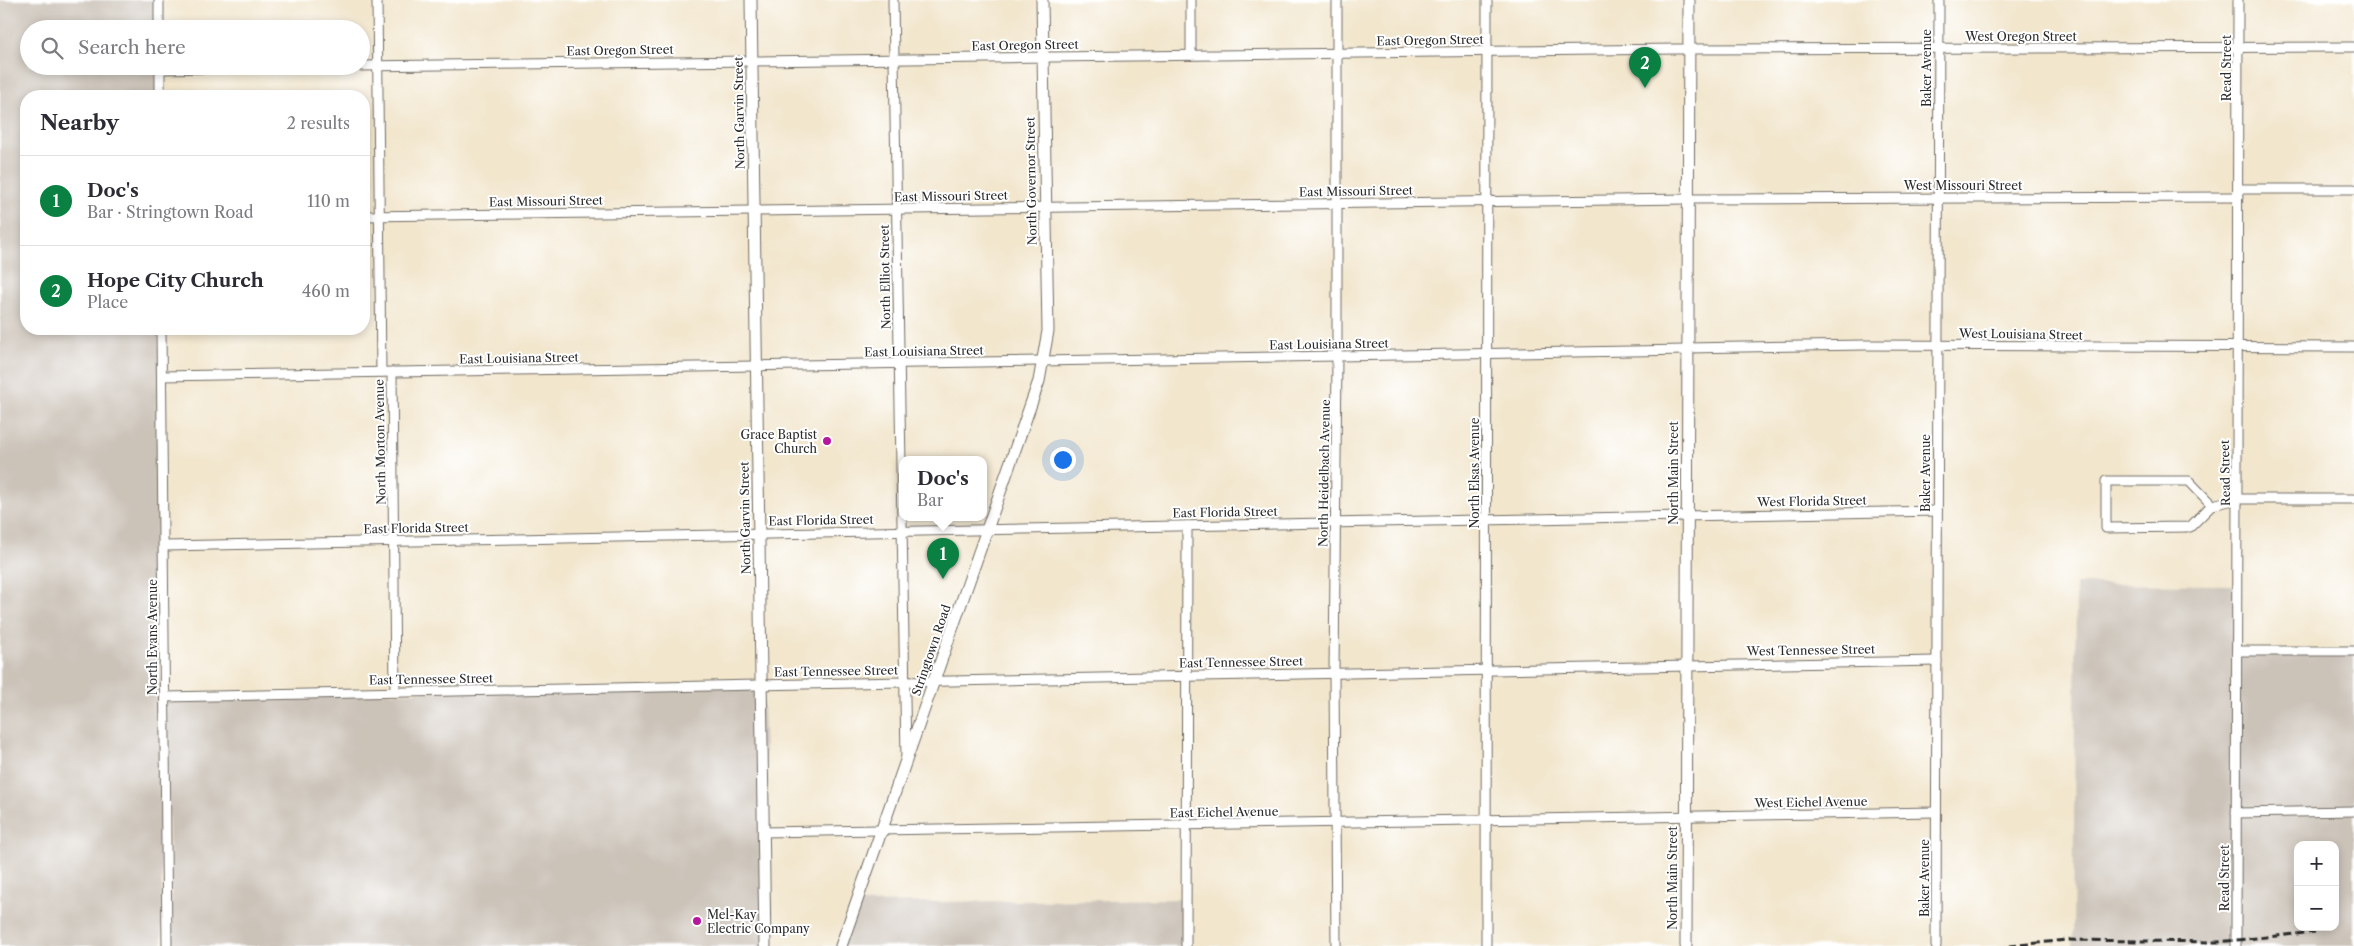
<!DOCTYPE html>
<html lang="en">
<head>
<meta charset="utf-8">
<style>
  :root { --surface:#fff; --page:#f7f7f7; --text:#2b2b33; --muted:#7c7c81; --line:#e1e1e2; --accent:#0b8043 }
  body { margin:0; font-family:"Libre Caslon Text",serif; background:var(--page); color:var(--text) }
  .controls { position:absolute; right:15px; bottom:15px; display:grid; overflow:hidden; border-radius:10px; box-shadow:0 2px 8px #0003 }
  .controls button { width:45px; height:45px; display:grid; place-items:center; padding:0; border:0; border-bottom:1px solid var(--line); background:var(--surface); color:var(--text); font:25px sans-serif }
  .you { position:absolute; left:1062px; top:459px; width:18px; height:18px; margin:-12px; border:4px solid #fff; border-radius:50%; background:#1a73e8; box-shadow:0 0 0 8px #1a73e833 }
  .badge { display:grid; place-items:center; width:32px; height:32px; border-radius:50%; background:var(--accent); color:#fff; font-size:16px; font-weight:700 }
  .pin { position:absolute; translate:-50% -41px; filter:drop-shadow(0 1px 2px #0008) }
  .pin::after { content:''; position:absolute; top:26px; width:18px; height:15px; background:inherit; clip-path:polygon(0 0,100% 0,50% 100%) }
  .popup { position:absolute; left:899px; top:456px; width:88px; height:65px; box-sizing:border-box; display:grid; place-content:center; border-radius:10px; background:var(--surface); filter:drop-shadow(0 1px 4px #0005); font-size:16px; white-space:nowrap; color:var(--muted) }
  .popup b { font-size:19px; color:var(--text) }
  .popup::after { content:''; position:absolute; left:50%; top:100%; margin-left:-10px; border:10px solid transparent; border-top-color:var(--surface) }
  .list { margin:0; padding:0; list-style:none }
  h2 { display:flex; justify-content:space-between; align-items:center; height:65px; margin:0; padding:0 20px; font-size:21px }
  h2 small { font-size:16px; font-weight:400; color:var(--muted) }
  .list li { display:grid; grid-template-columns:32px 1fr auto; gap:15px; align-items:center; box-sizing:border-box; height:90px; padding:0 20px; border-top:1px solid var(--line) }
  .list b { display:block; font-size:19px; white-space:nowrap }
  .list p { margin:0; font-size:16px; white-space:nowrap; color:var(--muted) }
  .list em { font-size:16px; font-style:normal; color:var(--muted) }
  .icon { flex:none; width:28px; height:28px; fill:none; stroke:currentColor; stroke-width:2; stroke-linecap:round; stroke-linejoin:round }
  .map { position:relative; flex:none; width:2354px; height:946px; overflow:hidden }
  .search { position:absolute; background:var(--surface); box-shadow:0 2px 8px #0003; left:20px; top:20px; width:350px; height:55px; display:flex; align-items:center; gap:12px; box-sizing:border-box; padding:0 18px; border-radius:28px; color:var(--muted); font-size:19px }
  .panel { position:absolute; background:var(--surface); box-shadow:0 2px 8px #0003; left:20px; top:90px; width:350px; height:245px; border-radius:20px }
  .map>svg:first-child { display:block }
</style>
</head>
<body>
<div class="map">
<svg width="2354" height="946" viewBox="0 0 2354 946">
  <rect width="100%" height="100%" fill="#fff"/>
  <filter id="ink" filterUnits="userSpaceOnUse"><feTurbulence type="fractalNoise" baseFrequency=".02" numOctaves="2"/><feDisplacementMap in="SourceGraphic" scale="10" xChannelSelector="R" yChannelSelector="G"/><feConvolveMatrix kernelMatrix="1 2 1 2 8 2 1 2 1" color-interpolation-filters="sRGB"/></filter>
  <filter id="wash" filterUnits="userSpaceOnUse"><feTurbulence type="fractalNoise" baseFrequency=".0096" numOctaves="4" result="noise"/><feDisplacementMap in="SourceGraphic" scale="20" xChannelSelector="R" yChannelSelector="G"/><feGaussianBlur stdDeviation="1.12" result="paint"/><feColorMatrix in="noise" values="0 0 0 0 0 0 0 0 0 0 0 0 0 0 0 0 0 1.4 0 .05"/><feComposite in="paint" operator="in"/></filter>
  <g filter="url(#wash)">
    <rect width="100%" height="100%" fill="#f2e6cd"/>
    <g fill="#cbc2b8" fill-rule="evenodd">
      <path d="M0 0H157V29H29V66H157V96H26V329H159L162 946H0Z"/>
      <path d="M2076 584 2237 585V651L2354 652V946H2073ZM2298 845H2335V927H2298Z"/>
      <path d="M762 685 774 946H173L165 697Z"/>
      <path d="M1186 899 1187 946H842L857 903Z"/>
    </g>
  </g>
  <g filter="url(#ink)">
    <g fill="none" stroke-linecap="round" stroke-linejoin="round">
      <g stroke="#716c64" stroke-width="11">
        <g id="street">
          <path d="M159 0V29"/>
          <path d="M377 0 381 372"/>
          <path d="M893 0 906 757"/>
          <path d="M1191 0V55"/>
          <path d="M160 66V96"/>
          <path d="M361 66 1677 49 2354 47"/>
          <path d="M160 69 343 66"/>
          <path d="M2238 189H2354"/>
          <path d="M364 216 1688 199 2238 197"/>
          <path d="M161 329 167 946"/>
          <path d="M1687 348 1864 345 2354 347"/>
          <path d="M392 372 395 692"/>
          <path d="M162 376 1687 350"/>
          <path d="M2212 505 2189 481H2106V528L2190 527 2212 505 2238 499H2354"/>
          <path d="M165 546 1937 511"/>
          <path d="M2237 651H2354"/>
          <path d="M165 697 1937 661"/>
          <path d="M2236 813 2354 811"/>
          <path d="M763 832 1936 812"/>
          <path d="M1186 946 1187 526"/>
          <path d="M1336 946 1334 673 1337 356V0"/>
          <path d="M1486 946 1487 0"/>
          <path d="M1936 946 1939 0"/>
          <path d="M2236 946 2238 0"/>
        </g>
      </g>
      <g stroke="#716c64" stroke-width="13">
        <g id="secondary">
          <path d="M751 0 765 946"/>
          <path d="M841 946 1039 381 1048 331 1042 0"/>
          <path d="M1686 946 1689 0"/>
        </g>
      </g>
      <use href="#street" stroke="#fff" stroke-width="9"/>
      <use href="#secondary" stroke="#fff" stroke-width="11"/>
      <path stroke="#2b2b2b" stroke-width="3" stroke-dasharray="8 4" stroke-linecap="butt" d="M2009 946 2067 940 2218 942 2315 932"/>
    </g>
  </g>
  <g fill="#b5179e" stroke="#fff" stroke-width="2">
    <circle cx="827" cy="441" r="5"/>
    <circle cx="697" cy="921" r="5"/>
  </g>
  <g text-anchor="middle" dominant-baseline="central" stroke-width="4" stroke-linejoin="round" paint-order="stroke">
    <g font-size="12" fill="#2b2b2b" stroke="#fff">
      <text x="2021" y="36">West Oregon Street</text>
      <text transform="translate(1430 40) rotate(-1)">East Oregon Street</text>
      <text transform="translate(1025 45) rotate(-1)">East Oregon Street</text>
      <text transform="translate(620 50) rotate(-1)">East Oregon Street</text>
      <text transform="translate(1926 68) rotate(-90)">Baker Avenue</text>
      <text transform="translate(2226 68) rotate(-90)">Read Street</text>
      <text transform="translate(739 113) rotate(-91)">North Garvin Street</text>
      <text transform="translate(1031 181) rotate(-91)">North Governor Street</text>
      <text x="1963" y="185">West Missouri Street</text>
      <text transform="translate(1356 191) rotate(-1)">East Missouri Street</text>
      <text transform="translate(951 196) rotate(-1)">East Missouri Street</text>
      <text transform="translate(546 201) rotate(-1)">East Missouri Street</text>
      <text transform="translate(885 277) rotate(-91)">North Elliot Street</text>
      <text transform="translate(2021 334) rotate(1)">West Louisiana Street</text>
      <text transform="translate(1329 344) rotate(-1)">East Louisiana Street</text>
      <text transform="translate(924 351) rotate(-1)">East Louisiana Street</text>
      <text transform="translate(519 358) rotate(-1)">East Louisiana Street</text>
      <text transform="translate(380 442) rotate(-91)">North Morton Avenue</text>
      <text transform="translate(1324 473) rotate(-89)">North Heidelbach Avenue</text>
      <text transform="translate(1474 473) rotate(-90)">North Elsas Avenue</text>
      <text transform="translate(1673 473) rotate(-90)">North Main Street</text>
      <text transform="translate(1925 473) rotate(-90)">Baker Avenue</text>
      <text transform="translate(2225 473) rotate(-91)">Read Street</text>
      <text transform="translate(1812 501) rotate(-1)">West Florida Street</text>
      <text transform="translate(1225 512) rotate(-1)">East Florida Street</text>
      <text transform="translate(745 518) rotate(-91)">North Garvin Street</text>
      <text transform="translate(821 520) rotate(-1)">East Florida Street</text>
      <text transform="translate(416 528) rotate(-1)">East Florida Street</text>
      <text transform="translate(152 637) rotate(-90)">North Evans Avenue</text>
      <text transform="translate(931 650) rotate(-71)">Stringtown Road</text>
      <text transform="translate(1811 650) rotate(-1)">West Tennessee Street</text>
      <text transform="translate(1241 662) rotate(-1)">East Tennessee Street</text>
      <text transform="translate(836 671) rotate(-1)">East Tennessee Street</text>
      <text transform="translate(431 679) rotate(-1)">East Tennessee Street</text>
      <text transform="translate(1811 802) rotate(-1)">West Eichel Avenue</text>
      <text transform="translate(1224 812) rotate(-1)">East Eichel Avenue</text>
      <text transform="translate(1672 878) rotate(-90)">North Main Street</text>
      <text transform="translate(1924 878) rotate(-90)">Baker Avenue</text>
      <text transform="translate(2224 878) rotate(-90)">Read Street</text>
    </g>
    <g font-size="12" fill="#2b2b2b" stroke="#fff" text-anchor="end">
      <text x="817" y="434">Grace Baptist<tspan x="817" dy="14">Church</tspan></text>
      <text x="707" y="914" text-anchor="start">Mel-Kay<tspan x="707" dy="14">Electric Company</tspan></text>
    </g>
  </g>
</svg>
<div class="controls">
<button>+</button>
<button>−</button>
</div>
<div class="you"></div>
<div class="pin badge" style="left:943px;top:579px">1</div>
<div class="popup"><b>Doc's</b>Bar</div>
<div class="pin badge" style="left:1645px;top:88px">2</div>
<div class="search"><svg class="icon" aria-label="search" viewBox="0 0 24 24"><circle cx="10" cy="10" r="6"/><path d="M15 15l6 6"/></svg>Search here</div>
<section class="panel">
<h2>Nearby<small>2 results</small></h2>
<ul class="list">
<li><span class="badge">1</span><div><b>Doc's</b><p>Bar · Stringtown Road</p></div><em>110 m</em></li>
<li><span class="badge">2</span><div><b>Hope City Church</b><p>Place</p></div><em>460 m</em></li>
</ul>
</section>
</div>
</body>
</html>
